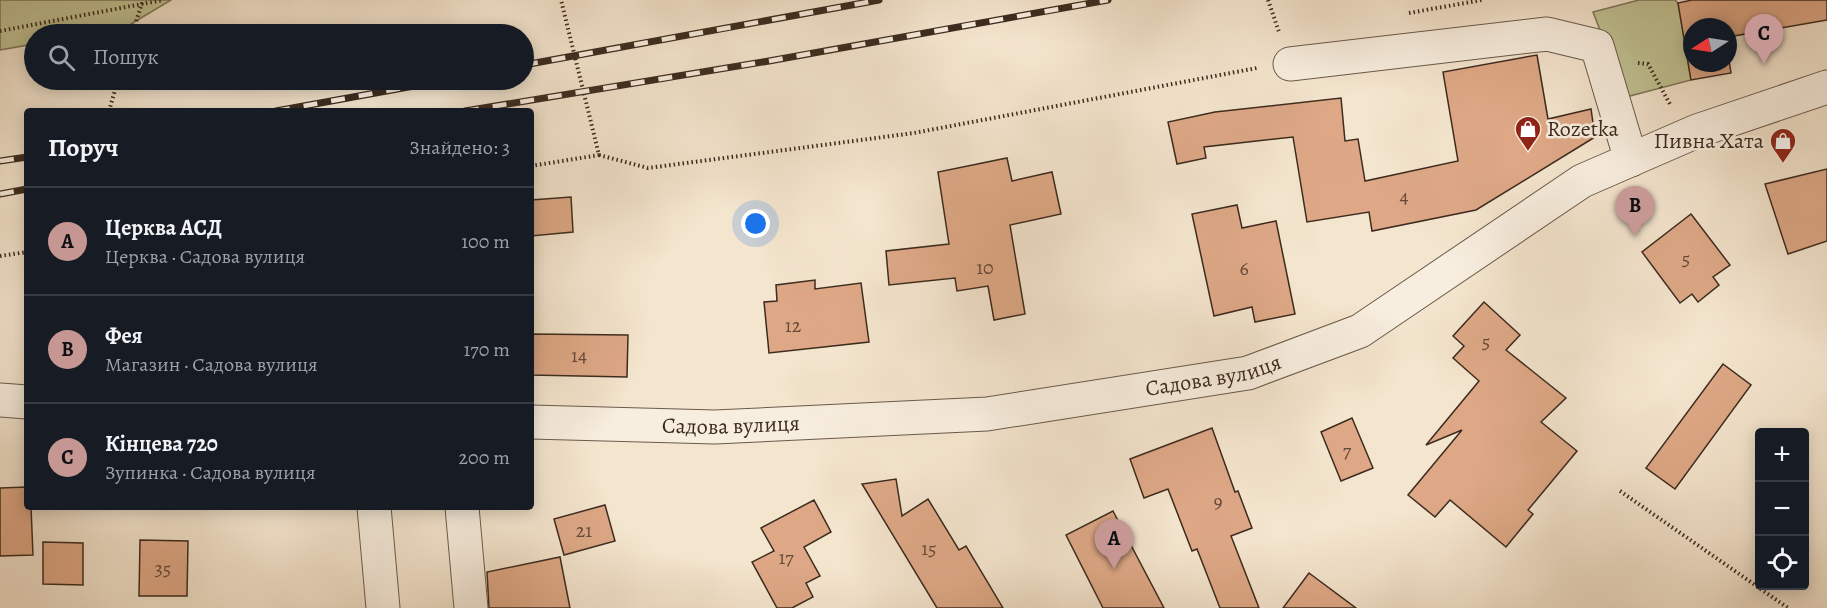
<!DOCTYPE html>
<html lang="uk">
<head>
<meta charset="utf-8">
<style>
  :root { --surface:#171b24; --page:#20242c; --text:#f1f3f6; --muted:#9ea1a6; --line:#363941; --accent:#c59692 }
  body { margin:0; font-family:Alegreya,serif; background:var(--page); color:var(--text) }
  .controls { position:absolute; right:18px; bottom:18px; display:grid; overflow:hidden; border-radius:6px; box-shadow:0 3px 15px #0003 }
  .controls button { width:54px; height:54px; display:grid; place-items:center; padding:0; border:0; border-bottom:2px solid var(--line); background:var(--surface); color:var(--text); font:30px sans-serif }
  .compass { position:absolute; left:1683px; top:18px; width:54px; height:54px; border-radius:50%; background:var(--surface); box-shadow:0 3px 15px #0003; rotate:258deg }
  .you { position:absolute; left:756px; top:224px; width:21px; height:21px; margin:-15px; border:4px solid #fff; border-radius:50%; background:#1a73e8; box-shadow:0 0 0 9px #1a73e833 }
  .badge { display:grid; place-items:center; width:39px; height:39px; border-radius:50%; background:var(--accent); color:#111; font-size:20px; font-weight:700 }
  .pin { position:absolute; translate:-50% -50px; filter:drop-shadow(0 2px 3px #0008) }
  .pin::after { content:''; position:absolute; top:32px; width:21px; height:18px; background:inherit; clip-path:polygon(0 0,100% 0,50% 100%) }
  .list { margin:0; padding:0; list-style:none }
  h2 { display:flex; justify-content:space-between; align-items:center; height:78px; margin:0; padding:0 24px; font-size:26px }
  h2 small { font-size:20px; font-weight:400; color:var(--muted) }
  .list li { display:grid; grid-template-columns:39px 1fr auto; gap:18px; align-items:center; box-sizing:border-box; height:108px; padding:0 24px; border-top:2px solid var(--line) }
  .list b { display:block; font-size:22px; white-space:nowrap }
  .list p { margin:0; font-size:20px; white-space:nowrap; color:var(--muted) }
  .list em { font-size:20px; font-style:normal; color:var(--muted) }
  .icon { flex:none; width:33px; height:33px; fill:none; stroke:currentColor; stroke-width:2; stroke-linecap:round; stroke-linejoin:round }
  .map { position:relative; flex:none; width:1827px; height:608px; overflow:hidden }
  .search { position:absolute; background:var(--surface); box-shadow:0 3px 15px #0003; left:24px; top:24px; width:510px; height:66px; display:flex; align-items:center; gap:15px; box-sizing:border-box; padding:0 21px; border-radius:33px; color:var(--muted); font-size:22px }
  .panel { position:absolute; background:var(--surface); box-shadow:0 3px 15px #0003; left:24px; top:108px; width:510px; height:402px; border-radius:6px }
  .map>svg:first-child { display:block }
</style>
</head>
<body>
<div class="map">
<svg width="1827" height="608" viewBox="0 0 1827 608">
  <rect width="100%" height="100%" fill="#f4e5ce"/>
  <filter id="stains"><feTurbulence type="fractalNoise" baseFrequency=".00333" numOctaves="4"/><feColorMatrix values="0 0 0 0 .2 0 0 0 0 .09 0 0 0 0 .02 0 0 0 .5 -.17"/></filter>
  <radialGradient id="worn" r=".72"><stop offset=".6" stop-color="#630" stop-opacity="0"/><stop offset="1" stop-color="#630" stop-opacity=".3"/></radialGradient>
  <g fill="#c1c395" stroke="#7e775a" stroke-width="1.5">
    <path d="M0 0H171L121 30 93 34H34V44L0 50Z"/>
    <path d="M1639 0H1675L1678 3 1691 80 1626 97 1593 12Z"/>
  </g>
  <g fill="#dea886" stroke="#3c2b1f" stroke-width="1.5">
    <path d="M1692 0H1827V20L1728 37V27H1692V63H1728V54L1731 73 1691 80 1678 3Z"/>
    <path d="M1537 55 1548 119 1591 109 1595 137 1476 210 1372 231 1369 212 1307 222 1293 137 1204 147 1206 158 1177 164 1168 122 1215 112 1341 98 1345 141 1358 139 1365 181 1458 161 1443 72Z"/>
    <path d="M1007 158 1012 181 1052 172 1061 214 1010 225 1025 314 994 320 988 286 957 291 955 278 889 285 886 251 949 244 938 172Z"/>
    <path d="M1827 169V241L1788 254 1765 184Z"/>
    <path d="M571 197 573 232 531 236V200Z"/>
    <path d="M1237 205 1242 228 1276 221 1295 314 1255 322 1252 307 1214 316 1192 214Z"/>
    <path d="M1691 214 1730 265 1713 277 1719 285 1698 302 1692 294 1680 303 1642 252Z"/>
    <path d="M815 280V289L861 283 869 342 769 353 764 302 777 301 776 285Z"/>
    <path d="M1484 302 1520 335 1506 350 1566 398 1541 422 1577 451 1528 510 1533 514 1506 547 1450 500 1435 517 1408 495 1462 430 1426 445 1479 381 1453 358 1464 346 1453 336Z"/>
    <path d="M531 334 628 335 627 377 531 375Z"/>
    <path d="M1723 364 1751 385 1675 489 1646 468Z"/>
    <path d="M1352 418 1373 468 1341 481 1321 432Z"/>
    <path d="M1212 428 1235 492 1238 491 1252 528 1231 536 1259 608H1220L1197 549 1192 551 1168 489 1144 498 1130 459Z"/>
    <path d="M896 479 902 516 928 499 959 550 966 546 1003 608H937L862 484Z"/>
    <path d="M27 487V507H31L33 555 0 556V488Z"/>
    <path d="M814 500 831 532 804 547 820 576 806 583 813 597 792 608H777L752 562 774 551 761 528Z"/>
    <path d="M605 505 615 541 564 555 554 519Z"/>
    <path d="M1113 511 1164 608H1103L1066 535Z"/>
    <path d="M140 540 188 541 187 596H139Z"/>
    <path d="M43 542 83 543V585L43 584Z"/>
    <path d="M560 557 570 608H489L487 572Z"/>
    <path d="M1309 573 1356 608H1283Z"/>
  </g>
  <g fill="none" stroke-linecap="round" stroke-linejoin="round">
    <g stroke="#6a5a4b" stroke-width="35">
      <g id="minor">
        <path d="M1290 64 1547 34 1597 46 1631 160"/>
        <path d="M0 400 27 402"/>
        <path id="s1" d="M531 422 715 427 987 414 1248 373 1360 331 1582 181 1697 131 1827 87"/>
        <path d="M374 507 383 608"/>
        <path d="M462 507 471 608"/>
      </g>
    </g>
    <g stroke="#3c2b1f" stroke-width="4" stroke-dasharray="1.5 3" stroke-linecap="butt">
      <path d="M1268 0 1279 32"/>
      <path d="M1409 13 1482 0"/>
      <path d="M0 31 163 0"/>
      <path d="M132 34 143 0"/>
      <path d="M1638 63 1648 64 1671 106"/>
      <path d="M109 111 118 80"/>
      <path d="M599 155 648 168 914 133 1257 68"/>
      <path d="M531 166 599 155 561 0"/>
      <path d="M0 256 27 252"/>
      <path d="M1620 491 1788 608"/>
    </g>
    <use href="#minor" stroke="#f8eedf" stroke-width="33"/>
    <g stroke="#3c2b1f" stroke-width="7">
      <g id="rail">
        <path d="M524 65 879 0"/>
        <path d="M276 111 447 80"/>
        <path d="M465 111 769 61 1108 0"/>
        <path d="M0 161 27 157"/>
        <path d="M0 194 27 189"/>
      </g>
    </g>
    <use href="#rail" stroke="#f8eedf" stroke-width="4.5" stroke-dasharray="14" stroke-linecap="butt"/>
  </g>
  <defs>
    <g id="shop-pin" transform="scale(1.35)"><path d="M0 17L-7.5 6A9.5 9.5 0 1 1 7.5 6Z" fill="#8f2418" stroke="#f8eedf"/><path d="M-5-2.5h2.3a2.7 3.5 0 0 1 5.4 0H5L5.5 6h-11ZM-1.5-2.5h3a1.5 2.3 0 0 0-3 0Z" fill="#fff"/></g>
  </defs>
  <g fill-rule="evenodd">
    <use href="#shop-pin" x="1528" y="129"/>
    <use href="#shop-pin" x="1783" y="141"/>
  </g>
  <g text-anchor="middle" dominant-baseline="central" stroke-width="5" stroke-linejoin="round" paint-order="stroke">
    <g font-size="20" fill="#644a39">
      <text x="1404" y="196">4</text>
      <text x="1686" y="258">5</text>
      <text x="985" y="267">10</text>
      <text x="1244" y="268">6</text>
      <text x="793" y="325">12</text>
      <text x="1486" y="341">5</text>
      <text x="579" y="355">14</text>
      <text x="1347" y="450">7</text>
      <text x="1218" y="501">9</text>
      <text x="584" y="530">21</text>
      <text x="929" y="548">15</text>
      <text x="786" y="557">17</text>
      <text x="163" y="568">35</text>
    </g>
    <g font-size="22" fill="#3c2b1f" stroke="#f8eedf" text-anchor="start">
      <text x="1547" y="129">Rozetka</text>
      <text x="1764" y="141" text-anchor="end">Пивна Хата</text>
    </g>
    <g font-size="22" fill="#3c2b1f" stroke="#f8eedf">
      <text stroke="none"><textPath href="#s1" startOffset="686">Садова вулиця</textPath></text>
      <text stroke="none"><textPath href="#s1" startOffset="200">Садова вулиця</textPath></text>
    </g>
  </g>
  <rect width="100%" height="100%" filter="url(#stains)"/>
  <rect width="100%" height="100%" fill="url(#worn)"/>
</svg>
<div class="controls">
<button>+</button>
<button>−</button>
<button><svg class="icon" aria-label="locate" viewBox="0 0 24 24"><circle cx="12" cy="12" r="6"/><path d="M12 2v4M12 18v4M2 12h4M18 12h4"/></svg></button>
</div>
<svg class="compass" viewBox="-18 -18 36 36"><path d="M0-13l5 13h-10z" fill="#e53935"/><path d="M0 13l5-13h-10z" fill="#9ea1a6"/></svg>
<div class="you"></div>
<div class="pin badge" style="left:1114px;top:569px">A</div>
<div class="pin badge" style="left:1635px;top:236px">B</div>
<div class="pin badge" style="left:1764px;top:64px">C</div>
<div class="search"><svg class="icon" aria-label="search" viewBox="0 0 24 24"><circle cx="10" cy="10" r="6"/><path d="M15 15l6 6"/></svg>Пошук</div>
<section class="panel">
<h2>Поруч<small>Знайдено: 3</small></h2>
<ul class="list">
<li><span class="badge">A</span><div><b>Церква АСД</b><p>Церква · Садова вулиця</p></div><em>100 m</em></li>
<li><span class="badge">B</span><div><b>Фея</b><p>Магазин · Садова вулиця</p></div><em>170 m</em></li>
<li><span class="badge">C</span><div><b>Кінцева 720</b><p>Зупинка · Садова вулиця</p></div><em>200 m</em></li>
</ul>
</section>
</div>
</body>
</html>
